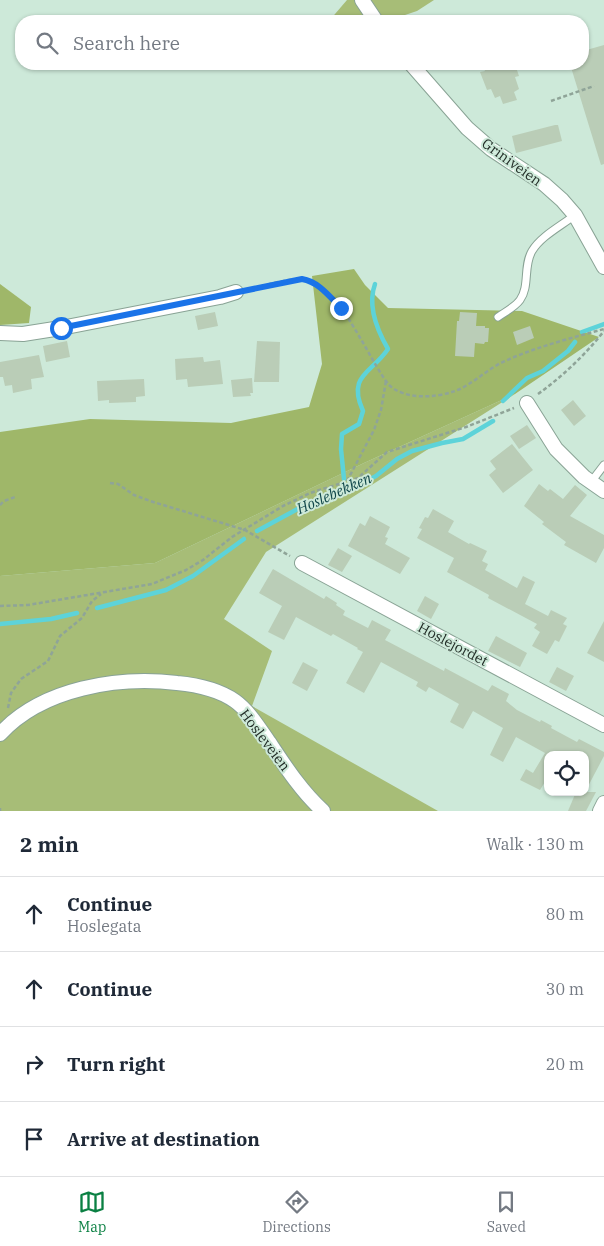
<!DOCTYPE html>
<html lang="en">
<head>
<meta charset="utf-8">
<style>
  :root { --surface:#fff; --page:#f2f2f3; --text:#1f2937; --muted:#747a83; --line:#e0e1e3; --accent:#0b8043 }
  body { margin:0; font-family:"IBM Plex Serif",serif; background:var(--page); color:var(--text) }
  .controls { position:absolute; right:15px; bottom:15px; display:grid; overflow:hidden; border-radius:10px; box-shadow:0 1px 4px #0004 }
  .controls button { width:45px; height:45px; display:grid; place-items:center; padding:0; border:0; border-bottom:1px solid var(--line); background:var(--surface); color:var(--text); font:25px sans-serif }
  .stop { position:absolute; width:15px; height:15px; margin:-11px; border:4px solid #1a73e8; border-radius:50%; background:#fff }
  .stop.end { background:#1a73e8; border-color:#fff; box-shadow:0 1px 5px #0008 }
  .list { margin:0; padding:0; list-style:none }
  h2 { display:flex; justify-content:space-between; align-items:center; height:65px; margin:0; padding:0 20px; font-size:21px }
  h2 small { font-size:16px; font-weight:400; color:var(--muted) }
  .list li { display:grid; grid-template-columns:32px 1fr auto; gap:15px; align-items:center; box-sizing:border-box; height:75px; padding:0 20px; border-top:1px solid var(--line) }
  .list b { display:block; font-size:19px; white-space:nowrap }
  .list p { margin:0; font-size:16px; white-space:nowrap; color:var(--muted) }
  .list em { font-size:16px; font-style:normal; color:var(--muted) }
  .icon { flex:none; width:28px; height:28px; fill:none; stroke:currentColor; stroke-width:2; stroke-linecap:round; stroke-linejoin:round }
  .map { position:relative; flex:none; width:604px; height:811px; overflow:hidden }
  .search { position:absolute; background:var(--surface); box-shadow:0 1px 4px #0004; left:15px; right:15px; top:15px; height:55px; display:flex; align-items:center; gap:12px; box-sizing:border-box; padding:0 18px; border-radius:20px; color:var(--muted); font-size:19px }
  .sheet { height:365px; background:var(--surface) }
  nav { display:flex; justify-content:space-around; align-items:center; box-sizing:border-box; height:70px; border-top:1px solid var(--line); background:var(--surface); font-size:14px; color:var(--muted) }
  nav a { display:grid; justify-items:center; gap:2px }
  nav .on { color:var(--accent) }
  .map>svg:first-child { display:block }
</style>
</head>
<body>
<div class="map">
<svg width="604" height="811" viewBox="0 0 604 811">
  <rect width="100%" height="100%" fill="#cde9d9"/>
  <g fill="#a7bd77">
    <path d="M347 0H434L417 11 387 21H329Z"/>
    <path d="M515 394 266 552 224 619 272 651 252 706 438 811H0V576L155 563 364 463Z"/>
  </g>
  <g fill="#9fb769">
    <path d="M354 269 365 285 388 308 522 311 599 337 515 394 364 463 155 563 0 576V432L90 419 231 423 309 407 322 364 312 276Z"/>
    <path d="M0 284 31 307 29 323 0 325Z"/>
  </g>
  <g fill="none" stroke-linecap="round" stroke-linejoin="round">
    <g stroke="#5dd3d9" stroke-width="4.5">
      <path d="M582 332 604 324"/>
      <path d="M503 401 527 378 543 371 568 351 575 342"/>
      <path d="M344 479 341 449 342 434 359 424 363 411C347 375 371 374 388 349 377 330 367 306 375 284"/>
      <path d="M257 531 305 505 339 494 359 485 376 476 397 459 412 451 442 443 463 439 493 421"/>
      <path d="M97 608 166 590 193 576 244 539"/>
      <path d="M0 624 51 619 77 613"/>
    </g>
  </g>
  <g fill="#bacdb7">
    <path d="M604 45V164L601 165 570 64H583V51Z"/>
    <path d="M482 64H515L519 76 515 77 519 89 514 92 517 100 503 104 500 96 495 98 491 89 487 90 480 72 485 71Z"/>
    <path d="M555 125H558L562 141 516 153 512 136Z"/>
    <path d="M215 312 218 326 198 330 195 316Z"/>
    <path d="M460 312 477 313 476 326H485V328H489L488 342H485L484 344 475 343 474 357 455 356 457 321H459Z"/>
    <path d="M530 326 534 338 517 345 513 332Z"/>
    <path d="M67 341 70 357 46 362 43 346Z"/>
    <path d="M257 341 280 342 279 382H254Z"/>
    <path d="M39 355 44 377 31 379 32 389 13 393 12 385 5 386 3 377H0V362Z"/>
    <path d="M203 357 204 362 220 360 223 384 188 387 187 379 176 380 175 359Z"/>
    <path d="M252 378 253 393H250L251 396 233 397 231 380Z"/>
    <path d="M144 379 145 396 136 397V402L109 403V400L98 401 97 381Z"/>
    <path d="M573 400 586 416 574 426 561 410Z"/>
    <path d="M527 425 536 438 519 449 510 436Z"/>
    <path d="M512 444 533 470 503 493 489 475 496 469 490 461Z"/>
    <path d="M539 484 548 491 550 489 563 499 575 485 587 495 570 516 604 535V548L596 563 564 545 566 542 542 524 544 522 524 506Z"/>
    <path d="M433 509 454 521 448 532 469 544 470 543 487 551 482 561 488 564 485 570 517 588 523 576 535 582 525 604 548 616 551 610 567 618 563 624 567 626 559 642 555 640 547 654 532 646 540 632 534 628 537 624 488 598 489 595 447 572 454 558 417 538 422 529 419 528 425 517 428 518Z"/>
    <path d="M370 516 390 527 385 537 388 538 385 544 410 558 400 574 348 546 360 523 365 526Z"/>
    <path d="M338 548 352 556 342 572 328 565Z"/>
    <path d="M273 569 324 599 326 596 337 603 336 605 345 611 343 615 368 628 372 620 391 630 385 640 444 671 445 668 488 691 492 685 509 694 506 701 517 710 540 722 541 720 552 726 551 728 577 742 579 739 604 752V756L585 792V755H548V777L540 790 520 780 526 769 533 773 545 753 516 737 503 762 490 755 503 728 473 711 463 729 450 722 459 704 429 687 426 692 416 686 418 682 381 662 364 693 346 683 363 652 357 649 358 648 333 634 331 636 296 617 284 640 268 632 282 606 259 593Z"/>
    <path d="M425 596 439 604 431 619 417 611Z"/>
    <path d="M604 621V662L587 653Z"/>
    <path d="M496 636 527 653 520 667 488 651Z"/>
    <path d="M303 662 318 670 307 691 292 683Z"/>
    <path d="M557 667 574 676 566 691 549 682Z"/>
    <path d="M576 792H596L586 811H568Z"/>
  </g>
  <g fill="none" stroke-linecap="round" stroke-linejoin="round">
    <g stroke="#89a395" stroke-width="9">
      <g id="service">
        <path d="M498 317C505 312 515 307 520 300 530 286 523 266 532 251 541 236 561 226 575 215"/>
        <path d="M591 482 604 465"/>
      </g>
    </g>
    <g stroke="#89a395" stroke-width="16">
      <g id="minor">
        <path d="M362 0 376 21"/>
        <path d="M411 64 467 128 491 149 544 184 562 200 575 215 604 267"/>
        <path d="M0 333 23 334 61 328 220 297 236 292"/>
        <path d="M527 403 556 449 584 477 604 491"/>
        <path d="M302 563 604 725"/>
        <path d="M0 734C42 688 118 676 177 683 198 685 218 689 235 701 249 711 259 728 269 742 285 766 301 791 323 811"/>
        <path d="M600 811 604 803"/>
      </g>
    </g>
    <g stroke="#8fa498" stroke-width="2.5" stroke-dasharray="4 2.5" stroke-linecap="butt">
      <path d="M551 101 594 86"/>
      <path d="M249 289C264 286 289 278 303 279 338 281 369 361 389 385 405 400 435 398 455 391 472 385 487 369 505 361 536 347 571 338 604 329"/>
      <path d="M538 394C563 376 585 355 604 331"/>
      <path d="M347 481 374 430 381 410 386 381"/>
      <path d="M110 483 118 484 134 495 150 501 245 530 290 556"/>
      <path d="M0 505 4 501 15 497"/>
      <path d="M0 606 28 605 152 584 186 570 203 560 232 537 283 506 310 493 358 478 387 452 466 427 514 408"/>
      <path d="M8 708 11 693 21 679 48 661 60 636 82 618 92 601 101 594"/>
      <path d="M0 808V811"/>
    </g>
    <use href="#service" stroke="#fff" stroke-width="7"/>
    <use href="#minor" stroke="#fff" stroke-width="14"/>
  </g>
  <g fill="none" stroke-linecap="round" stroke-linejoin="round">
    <path stroke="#1a73e8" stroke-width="6" d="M61 328 302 279C319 282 329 296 341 308"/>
  </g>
  <g text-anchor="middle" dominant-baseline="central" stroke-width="4" stroke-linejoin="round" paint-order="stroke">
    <g font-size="14" fill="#222d27" stroke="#cde9d9">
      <text transform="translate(512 162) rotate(36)">Griniveien</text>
      <text transform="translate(453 644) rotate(28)">Hoslejordet</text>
      <text transform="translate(265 740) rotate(53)">Hosleveien</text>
    </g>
    <g font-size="15" font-style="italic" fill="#104649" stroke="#cde9d9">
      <text transform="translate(334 493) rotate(-24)">Hoslebekken</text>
    </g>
  </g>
</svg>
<div class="controls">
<button><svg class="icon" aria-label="locate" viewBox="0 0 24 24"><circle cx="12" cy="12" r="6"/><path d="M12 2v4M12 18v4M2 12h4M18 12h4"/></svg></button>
</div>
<div class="stop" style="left:61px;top:328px"></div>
<div class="stop end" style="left:341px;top:308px"></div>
<div class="search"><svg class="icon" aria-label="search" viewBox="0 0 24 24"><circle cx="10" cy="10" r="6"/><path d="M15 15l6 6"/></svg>Search here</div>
</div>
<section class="sheet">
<h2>2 min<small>Walk · 130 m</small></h2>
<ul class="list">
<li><svg class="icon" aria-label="ahead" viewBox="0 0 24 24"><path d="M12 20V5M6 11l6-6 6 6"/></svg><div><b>Continue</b><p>Hoslegata</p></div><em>80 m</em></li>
<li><svg class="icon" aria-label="ahead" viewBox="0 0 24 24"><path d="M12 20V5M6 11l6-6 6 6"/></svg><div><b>Continue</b></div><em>30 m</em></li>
<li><svg class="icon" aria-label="right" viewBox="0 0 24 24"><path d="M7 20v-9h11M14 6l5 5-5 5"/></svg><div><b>Turn right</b></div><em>20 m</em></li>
<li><svg class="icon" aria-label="arrive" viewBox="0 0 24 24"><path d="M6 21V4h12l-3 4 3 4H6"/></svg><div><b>Arrive at destination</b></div></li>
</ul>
</section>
<nav>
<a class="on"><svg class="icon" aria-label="map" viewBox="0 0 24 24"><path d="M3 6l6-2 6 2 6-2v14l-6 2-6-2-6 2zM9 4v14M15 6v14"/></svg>Map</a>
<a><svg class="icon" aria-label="directions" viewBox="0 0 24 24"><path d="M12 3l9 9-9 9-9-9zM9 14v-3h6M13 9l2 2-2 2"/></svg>Directions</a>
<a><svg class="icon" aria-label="saved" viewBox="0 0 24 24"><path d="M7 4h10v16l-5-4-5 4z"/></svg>Saved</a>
</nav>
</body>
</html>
